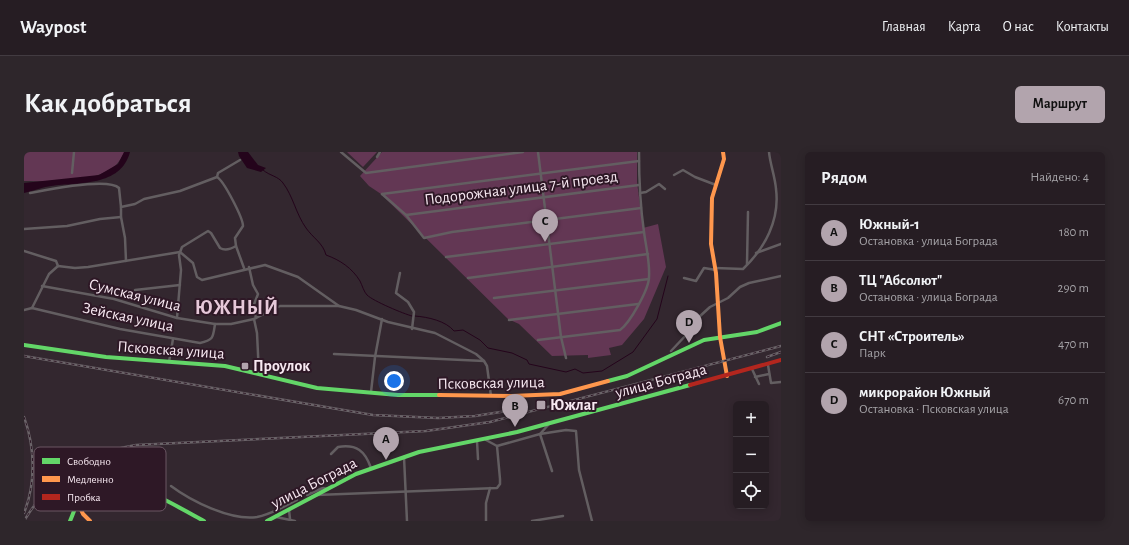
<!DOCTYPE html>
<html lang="ru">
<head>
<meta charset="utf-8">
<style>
  :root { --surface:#261d23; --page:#2e262b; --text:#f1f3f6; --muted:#a4a2a6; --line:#423b41; --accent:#b2a4ad }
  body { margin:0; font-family:"Alegreya Sans",sans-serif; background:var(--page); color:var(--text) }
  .controls { position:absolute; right:12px; bottom:12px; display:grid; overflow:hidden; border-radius:6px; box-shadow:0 2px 10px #0003 }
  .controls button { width:36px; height:36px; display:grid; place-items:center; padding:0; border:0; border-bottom:1px solid var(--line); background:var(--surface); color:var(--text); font:20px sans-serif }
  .you { position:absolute; left:370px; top:229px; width:14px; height:14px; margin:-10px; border:3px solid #fff; border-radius:50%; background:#1a73e8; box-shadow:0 0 0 6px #1a73e833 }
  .badge { display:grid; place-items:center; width:26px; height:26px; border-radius:50%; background:var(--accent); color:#111; font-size:13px; font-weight:700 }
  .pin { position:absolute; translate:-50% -33px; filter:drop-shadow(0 1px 2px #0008) }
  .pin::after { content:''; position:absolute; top:21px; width:14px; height:12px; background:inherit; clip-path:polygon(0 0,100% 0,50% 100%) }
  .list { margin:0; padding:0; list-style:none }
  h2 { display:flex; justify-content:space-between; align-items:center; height:52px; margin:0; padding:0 16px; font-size:17px }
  h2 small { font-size:13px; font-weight:400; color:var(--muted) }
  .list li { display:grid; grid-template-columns:26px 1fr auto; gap:12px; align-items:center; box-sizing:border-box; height:56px; padding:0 16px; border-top:1px solid var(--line) }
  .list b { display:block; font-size:15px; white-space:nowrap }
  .list p { margin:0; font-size:13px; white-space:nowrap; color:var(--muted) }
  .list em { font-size:13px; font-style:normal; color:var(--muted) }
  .icon { flex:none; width:22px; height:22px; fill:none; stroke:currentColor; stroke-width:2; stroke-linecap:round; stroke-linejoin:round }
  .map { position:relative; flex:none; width:757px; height:369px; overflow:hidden; border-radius:6px }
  header { display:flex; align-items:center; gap:24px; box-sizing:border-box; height:56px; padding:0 20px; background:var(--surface); border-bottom:1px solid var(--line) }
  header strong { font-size:19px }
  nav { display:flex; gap:22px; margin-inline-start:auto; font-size:14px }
  .intro { display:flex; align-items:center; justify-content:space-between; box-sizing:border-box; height:96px; padding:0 24px }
  h1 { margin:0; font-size:28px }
  .button { padding:10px 18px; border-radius:6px; background:var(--accent); color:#111; font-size:14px; font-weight:700 }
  main { display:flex; gap:24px; padding:0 24px }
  aside { flex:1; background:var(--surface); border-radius:6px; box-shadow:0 2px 10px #0003 }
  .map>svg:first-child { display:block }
</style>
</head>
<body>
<header>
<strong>Waypost</strong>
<nav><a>Главная</a><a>Карта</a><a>О нас</a><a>Контакты</a></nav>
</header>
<div class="intro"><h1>Как добраться</h1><a class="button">Маршрут</a></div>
<main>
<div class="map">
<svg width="757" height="369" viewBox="0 0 757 369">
  <rect width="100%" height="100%" fill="#33272f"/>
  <g fill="#633754">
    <path d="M0 0H101C98 4 95 10 92 13 68 33 29 29 0 29Z"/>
    <path d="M323 0H353L339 15Z"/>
    <path d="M358 0H613V30L619 76 634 72 642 115 620 167 598 193 585 196 587 203 564 206V203L528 204 495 172 484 167 357 42 345 34 336 24Z"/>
  </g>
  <g fill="#24041b">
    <path d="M100 0H106C97 35 54 30 27 34 18 35 9 39 0 41V31L75 23 94 12Z"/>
    <path d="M214 0H224L234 13 242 16 237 20 223 16 215 4Z"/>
  </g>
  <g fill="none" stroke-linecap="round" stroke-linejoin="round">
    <g stroke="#24041b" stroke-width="1">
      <path d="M239 18C246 24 254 24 259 31 269 44 272 62 282 76 289 86 299 91 302 103 316 108 328 116 336 129 338 133 340 140 343 143 349 149 380 162 388 164"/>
      <path d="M391 164C404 165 422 169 430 179L439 178 456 188 464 196 488 201 503 208 505 212 542 220 551 217 559 221 578 219 609 200 633 167 644 124"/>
    </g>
    <g stroke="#635e61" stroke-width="2.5">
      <path d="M317 0 342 21 499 0"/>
      <path d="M514 0 537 185 542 206"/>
      <path d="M353 5 356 0"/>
      <path d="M48 21 50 0"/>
      <path d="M650 23 659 18 671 25 692 33"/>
      <path d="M6 41C22 38 84 25 95 36L97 55"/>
      <path d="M616 41 622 40 635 32 641 37"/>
      <path d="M358 42 382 63 400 86 428 80 617 56"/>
      <path d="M358 42 615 9"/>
      <path d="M382 63 615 33"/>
      <path d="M0 77 43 74 76 67 97 65"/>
      <path d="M212 94 220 116"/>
      <path d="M0 99 32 109 34 114"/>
      <path d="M732 101 757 92"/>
      <path d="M422 105 620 80"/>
      <path d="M102 109 101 86 97 65V55L111 52 120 47 156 39 193 25 194 21 216 8"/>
      <path d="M723 112 724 60"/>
      <path d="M34 114 51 116 64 115 156 100 169 111 173 125 178 128 241 113 274 125 315 154"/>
      <path d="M225 115 229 133 234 142 229 155 232 166"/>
      <path d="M691 116 719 117C741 96 756 68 752 37 751 24 746 12 745 0"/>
      <path d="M376 121 372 141 384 150 390 160 388 177"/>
      <path d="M444 126 624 102"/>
      <path d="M660 126 672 129 680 116 692 118"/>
      <path d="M18 134 90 147 153 166 191 172H207L230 167 256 154H315L332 158 364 170 411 181 452 202 460 209 463 214 467 244"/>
      <path d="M111 138 156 133"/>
      <path d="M470 146 625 127"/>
      <path d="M8 156 25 122 34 114"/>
      <path d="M0 158 8 156 96 177 176 191C190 188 189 185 191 172"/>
      <path d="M153 166 157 118 155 103 158 95 184 79 187 81 196 96C201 99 207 97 212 94L211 86 219 74C219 66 200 29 193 25"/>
      <path d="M230 167 233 181 235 222"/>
      <path d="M485 168 614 152"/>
      <path d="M514 188 596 178C606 171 625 137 625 125 626 110 622 95 620 80 616 53 615 27 615 0"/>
      <path d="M647 199 664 181 675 165 686 155 704 146 716 135 725 131 757 124"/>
      <path d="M310 202 460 209"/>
      <path d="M145 210 149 187"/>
      <path d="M744 213 747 231 757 230"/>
      <path d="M728 217 735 232"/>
      <path d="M731 225 745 222"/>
      <path d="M347 240 351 205 358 167"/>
      <path d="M526 271 516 282 542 278 552 279 555 318 568 369"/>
      <path d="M462 288 473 294"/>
      <path d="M453 289 454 307"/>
      <path d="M307 302 314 295C333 292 341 299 347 316"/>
      <path d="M380 305 383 369"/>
      <path d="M147 334C167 349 207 369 233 365 248 362 261 354 273 348"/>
      <path d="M283 343 299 336 304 337"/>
      <path d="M293 343 473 336 476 332V327L473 294 516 282 528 319"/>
      <path d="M265 358 266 367"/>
      <path d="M252 365 271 369"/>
      <path d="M462 369V351L466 336"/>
      <path d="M508 369 539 364"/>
    </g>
    <g stroke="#63d668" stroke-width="4">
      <path d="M0 193 82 205 201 214 293 236 374 243H415"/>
      <path d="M584 229 603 224 680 188 733 180 757 171"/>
      <path d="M46 369C50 360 53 348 60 342 94 313 148 353 180 369"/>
      <path d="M243 369 332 322 395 300 493 280 666 233"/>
    </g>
    <g stroke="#ff974d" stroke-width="4">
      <path d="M699 0 700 7 688 46 687 92 692 121 696 185 703 224"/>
      <path d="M415 243 487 244 536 242 584 229"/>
      <path d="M54 351 59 362 66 369"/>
    </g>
    <path stroke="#b3261e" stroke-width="4" d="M666 233 757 208"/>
    <g stroke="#6a6368" stroke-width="2.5">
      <g id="rail">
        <path d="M0 204 349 263 414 266 451 264 496 257"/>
        <path d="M743 205 757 200"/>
        <path d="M0 265C11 295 12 331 0 361"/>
        <path d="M0 369C30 320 55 303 112 293L402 279 466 270 757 194"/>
      </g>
    </g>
    <use href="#rail" stroke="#2e1826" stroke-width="1" stroke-dasharray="3" stroke-linecap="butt"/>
  </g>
  <g fill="#b2a4ad" stroke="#2e1826" stroke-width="1.5">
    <rect x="217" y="210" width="8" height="8" rx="2"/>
    <rect x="512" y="248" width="10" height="10" rx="2"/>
  </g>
  <g text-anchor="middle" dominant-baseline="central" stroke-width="4" stroke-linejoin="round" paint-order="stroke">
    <g font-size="16" fill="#f7e8f1" stroke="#2e1826">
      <text transform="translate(497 36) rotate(-7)">Подорожная улица 7-й проезд</text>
      <text transform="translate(111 143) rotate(14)">Сумская улица</text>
      <text transform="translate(104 165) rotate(12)">Зейская улица</text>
      <text transform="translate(147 198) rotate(4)">Псковская улица</text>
      <text transform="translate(637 229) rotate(-15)">улица Бограда</text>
      <text transform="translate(467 231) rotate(-1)">Псковская улица</text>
      <text transform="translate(290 331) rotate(-27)">улица Бограда</text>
    </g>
    <g font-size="16" font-weight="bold" fill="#f7e8f1" stroke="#2e1826" text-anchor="start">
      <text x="229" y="214">Проулок</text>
      <text x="526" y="253">Южлаг</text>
    </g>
    <g font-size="20" font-weight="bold" letter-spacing="1" fill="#e6c8d9" stroke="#2e1826">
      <text x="213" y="156">ЮЖНЫЙ</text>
    </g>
  </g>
  <rect x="10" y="295" width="132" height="64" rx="6" fill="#2e1826" stroke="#6a5663" stroke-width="1"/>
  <rect x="18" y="306" width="18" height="6" fill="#63d668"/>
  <rect x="18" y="324" width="18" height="6" fill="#ff974d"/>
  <rect x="18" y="342" width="18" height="6" fill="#b3261e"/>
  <g font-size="11" fill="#f7e8f1">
    <text x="43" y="313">Свободно</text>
    <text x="43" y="331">Медленно</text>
    <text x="43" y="349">Пробка</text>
  </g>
</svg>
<div class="controls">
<button>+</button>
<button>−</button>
<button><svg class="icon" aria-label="locate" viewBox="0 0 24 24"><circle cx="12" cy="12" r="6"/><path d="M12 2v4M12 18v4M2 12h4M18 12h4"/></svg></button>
</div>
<div class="you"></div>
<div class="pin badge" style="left:362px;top:308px">A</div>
<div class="pin badge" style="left:491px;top:275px">B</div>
<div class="pin badge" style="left:521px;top:90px">C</div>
<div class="pin badge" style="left:665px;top:191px">D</div>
</div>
<aside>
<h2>Рядом<small>Найдено: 4</small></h2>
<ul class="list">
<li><span class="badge">A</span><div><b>Южный-1</b><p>Остановка · улица Бограда</p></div><em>180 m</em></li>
<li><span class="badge">B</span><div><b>ТЦ &quot;Абсолют&quot;</b><p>Остановка · улица Бограда</p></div><em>290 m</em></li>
<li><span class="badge">C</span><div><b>СНТ «Строитель»</b><p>Парк</p></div><em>470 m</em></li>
<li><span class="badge">D</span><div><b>микрорайон Южный</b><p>Остановка · Псковская улица</p></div><em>670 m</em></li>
</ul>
</aside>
</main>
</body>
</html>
